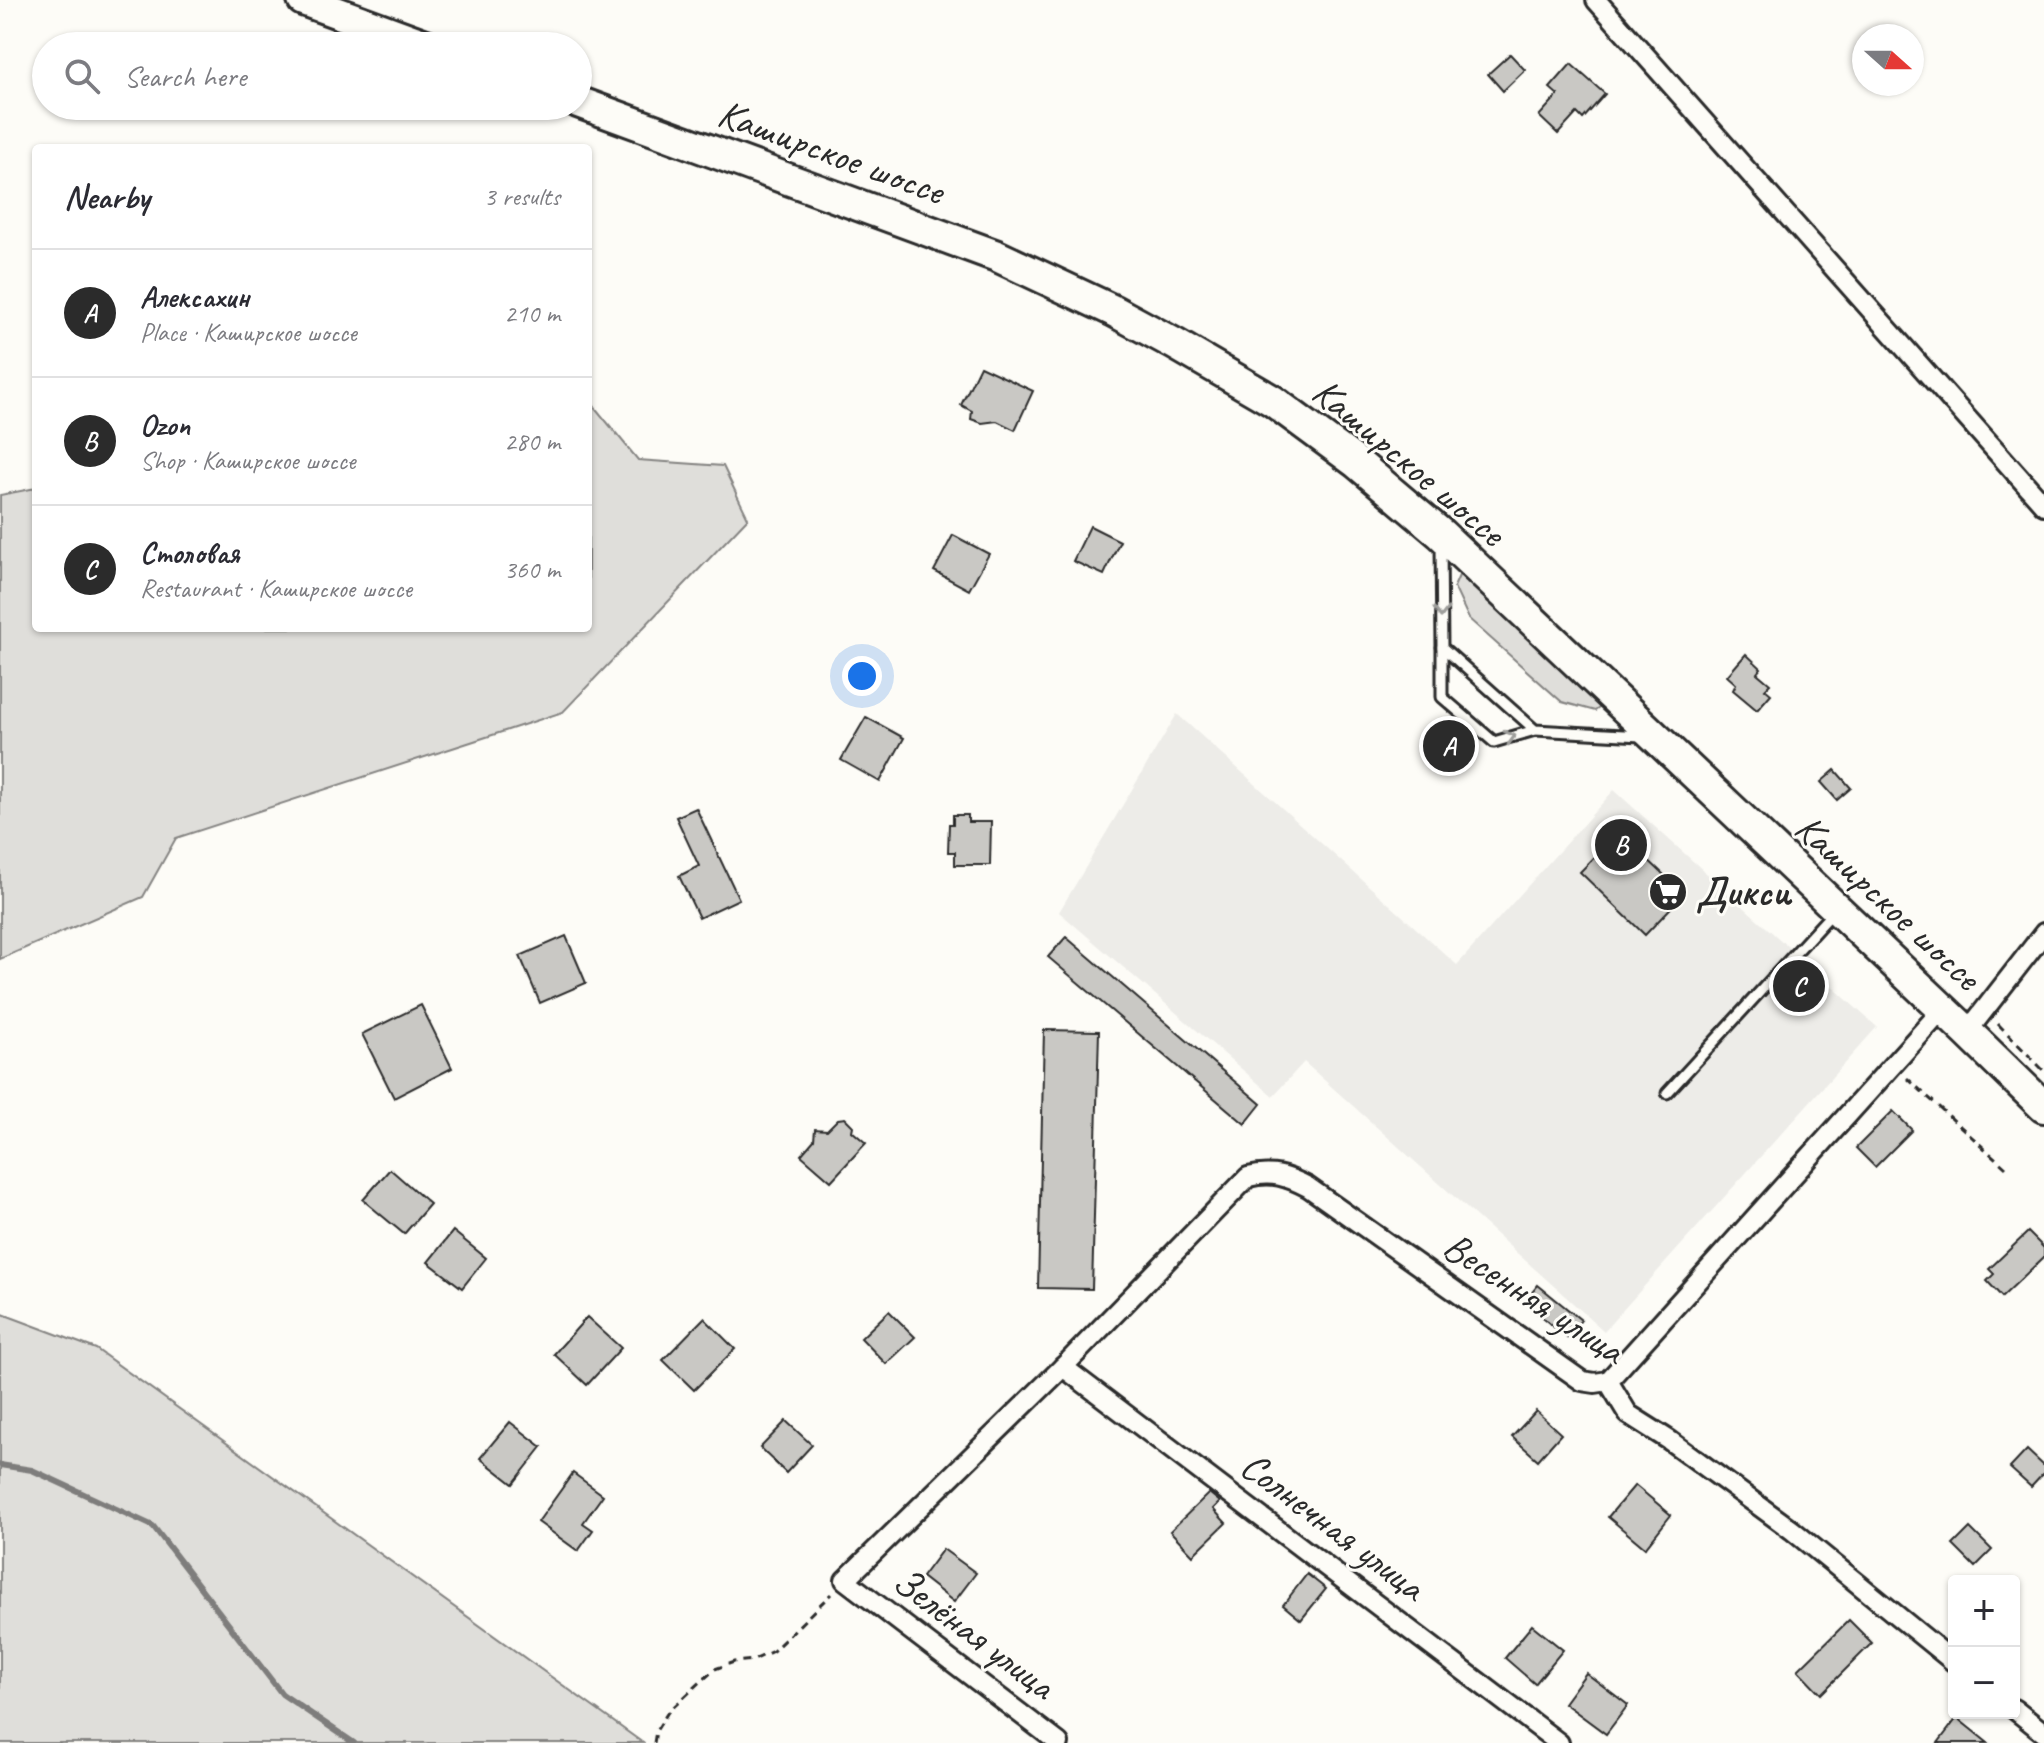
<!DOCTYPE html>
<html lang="en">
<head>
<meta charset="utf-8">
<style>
  :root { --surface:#fff; --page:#f2f2f3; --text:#2b2b33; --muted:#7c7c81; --line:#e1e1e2; --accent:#2b2b2b }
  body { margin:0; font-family:Caveat,sans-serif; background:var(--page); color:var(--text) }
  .controls { position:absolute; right:24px; bottom:24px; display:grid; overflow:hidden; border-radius:8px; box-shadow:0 2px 6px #0004 }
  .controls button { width:72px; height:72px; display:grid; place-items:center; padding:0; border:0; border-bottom:2px solid var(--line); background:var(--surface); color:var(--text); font:40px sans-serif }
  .compass { position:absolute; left:1852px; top:24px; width:72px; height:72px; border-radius:50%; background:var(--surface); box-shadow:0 2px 6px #0004; rotate:111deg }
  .you { position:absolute; left:862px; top:676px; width:28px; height:28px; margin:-20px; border:6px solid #fff; border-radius:50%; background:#1a73e8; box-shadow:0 0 0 12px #1a73e833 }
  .badge { display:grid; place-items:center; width:52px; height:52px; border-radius:50%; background:var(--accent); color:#fff; font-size:26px; font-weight:700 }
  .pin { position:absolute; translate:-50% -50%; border:4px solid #fff; box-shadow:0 2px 8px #0006 }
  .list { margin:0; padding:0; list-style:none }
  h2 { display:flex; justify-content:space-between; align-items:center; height:104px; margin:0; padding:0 32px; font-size:34px }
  h2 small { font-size:26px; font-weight:400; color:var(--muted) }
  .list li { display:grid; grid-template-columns:52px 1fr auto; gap:24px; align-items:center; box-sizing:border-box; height:128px; padding:0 32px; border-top:2px solid var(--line) }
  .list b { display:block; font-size:30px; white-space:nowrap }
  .list p { margin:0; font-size:26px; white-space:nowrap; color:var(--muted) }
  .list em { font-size:26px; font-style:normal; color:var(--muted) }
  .icon { flex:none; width:44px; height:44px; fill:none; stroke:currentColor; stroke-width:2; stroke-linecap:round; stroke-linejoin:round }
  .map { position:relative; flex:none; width:2044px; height:1743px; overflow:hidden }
  .search { position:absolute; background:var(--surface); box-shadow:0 2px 6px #0004; left:32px; top:32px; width:560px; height:88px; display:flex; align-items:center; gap:20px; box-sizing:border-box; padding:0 28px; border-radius:44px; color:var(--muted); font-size:30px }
  .panel { position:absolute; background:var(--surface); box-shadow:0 2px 6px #0004; left:32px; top:144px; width:560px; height:488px; border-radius:8px }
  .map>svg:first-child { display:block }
</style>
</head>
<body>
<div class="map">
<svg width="2044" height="1743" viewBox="0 0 2044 1743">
  <rect width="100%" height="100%" fill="#fdfcf7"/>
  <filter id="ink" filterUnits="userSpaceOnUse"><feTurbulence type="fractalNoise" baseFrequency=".0125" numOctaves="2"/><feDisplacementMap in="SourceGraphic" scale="16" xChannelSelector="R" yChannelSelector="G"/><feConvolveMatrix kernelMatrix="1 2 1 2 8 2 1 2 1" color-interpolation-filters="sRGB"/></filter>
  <g filter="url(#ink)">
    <path fill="#edece8" d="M1177 714 1457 965 1614 790 1877 1027 1604 1331 1304 1062 1273 1096 1059 912Z"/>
    <g fill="#dfdeda" stroke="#858482" stroke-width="2">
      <path d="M588 399 638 460 723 466 748 518 563 712 176 838 143 897 0 959V495L36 488V628H588Z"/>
      <path d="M1461 571 1603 705 1595 711 1562 702 1469 619 1454 587Z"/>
      <path d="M0 1313 96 1349 643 1743H0Z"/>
    </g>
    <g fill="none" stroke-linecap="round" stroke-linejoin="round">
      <path stroke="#7e7d7b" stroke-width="6" d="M0 1465 32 1470 153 1526 282 1694 354 1743"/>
    </g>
    <g fill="#c9c8c4" stroke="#2b2b2b" stroke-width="2">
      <path d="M1510 54 1525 70 1503 91 1488 74Z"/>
      <path d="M1571 64 1605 94 1583 119 1577 113 1558 134 1539 116 1558 95 1550 88Z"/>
      <path d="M980 366 1033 391 1015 430 997 421 982 423 971 419 972 411 961 405Z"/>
      <path d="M1090 526 1120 541 1104 575 1073 561Z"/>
      <path d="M953 535 989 554 969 590 934 571Z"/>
      <path d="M1746 654 1761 668 1757 673 1770 684 1765 689 1771 694 1757 710 1733 690 1736 684 1727 676Z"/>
      <path d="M866 717 904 738 880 782 841 760Z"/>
      <path d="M1443 721 1475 749 1455 771 1424 743Z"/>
      <path d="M1835 770 1851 788 1837 800 1821 782Z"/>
      <path d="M696 808 739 899 699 918 679 876 699 866 676 817Z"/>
      <path d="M953 815H968V822H991L990 865H955V852H948L949 824H953Z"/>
      <path d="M1619 832 1684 894 1645 935 1580 872Z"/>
      <path d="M566 936 586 983 540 1003 520 956Z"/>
      <path d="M1066 937 1261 1104 1245 1124 1048 957Z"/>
      <path d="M421 1005 452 1068 394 1098 362 1034Z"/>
      <path d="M1044 1030 1099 1031 1092 1289 1038 1288Z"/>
      <path d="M1893 1111 1912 1130 1875 1167 1856 1148Z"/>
      <path d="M845 1118 853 1126 852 1131 866 1143 831 1181 801 1155 814 1140 815 1129 827 1130 838 1119Z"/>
      <path d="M390 1169 430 1204 404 1234 363 1200Z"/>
      <path d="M453 1231 486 1258 462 1288 428 1262Z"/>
      <path d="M2028 1232 2044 1248V1257L2002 1297 1987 1281 1994 1274 1989 1269Z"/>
      <path d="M1538 1285 1581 1320 1567 1338 1524 1302Z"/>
      <path d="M889 1311 915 1337 886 1364 861 1338Z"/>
      <path d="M587 1317 621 1348 587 1385 554 1354Z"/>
      <path d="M704 1318 735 1349 694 1390 663 1360Z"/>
      <path d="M1536 1411 1561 1434 1538 1460 1512 1437Z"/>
      <path d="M786 1421 812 1445 786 1473 760 1448Z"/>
      <path d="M510 1422 542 1447 513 1484 480 1458Z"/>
      <path d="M2027 1450 2044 1466V1473L2031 1487 2010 1468Z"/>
      <path d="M573 1473 603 1495 583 1523 593 1530 578 1551 538 1522Z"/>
      <path d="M1635 1485 1671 1515 1645 1548 1608 1517Z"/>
      <path d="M1209 1493 1220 1502 1213 1509 1226 1523 1193 1555 1170 1531Z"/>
      <path d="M1970 1528 1992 1550 1975 1567 1953 1545Z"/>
      <path d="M943 1549 976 1573 954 1602 922 1577Z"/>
      <path d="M1307 1574 1326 1589 1301 1620 1283 1605Z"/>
      <path d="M1849 1620 1872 1643 1821 1694 1798 1670Z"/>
      <path d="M1532 1625 1563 1650 1535 1684 1505 1658Z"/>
      <path d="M1586 1673 1628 1705 1606 1734 1564 1703Z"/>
      <path d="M1957 1718 1988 1743H1938Z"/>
    </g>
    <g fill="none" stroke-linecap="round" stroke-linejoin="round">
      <g stroke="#2b2b2b" stroke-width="15">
        <g id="lane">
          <path d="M1441 545 1442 647 1535 730 1641 736"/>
          <path d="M1442 647V697L1494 742 1535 730"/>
          <path d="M1667 1093 1834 911"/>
        </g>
      </g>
      <g stroke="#2b2b2b" stroke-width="24">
        <g id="street">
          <path d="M1596 0 2044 505"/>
          <path d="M1967 1032 2044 933"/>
          <path d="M1063 1367 1559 1743"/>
          <path d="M1608 1381 1943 1009"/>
          <path d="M1608 1381 1628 1414 1669 1440 1792 1530 1954 1662"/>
          <path d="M2014 1709 2044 1733"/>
          <path d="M1059 1743 845 1580 1063 1367 1248 1177C1272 1171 1287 1176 1308 1187L1582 1381 1595 1383 1608 1381"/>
        </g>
      </g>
      <g stroke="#2b2b2b" stroke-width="36">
        <g id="primary">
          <path d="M303 0 428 46"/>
          <path d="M578 102 997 256 1114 311 1175 344 1273 401 1357 463 1441 534 1967 1032 2044 1107"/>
        </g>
      </g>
      <g stroke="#2b2b2b" stroke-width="3" stroke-dasharray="8 6" stroke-linecap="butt">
        <path d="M1998 1024 2044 1071"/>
        <path d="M1907 1078 2006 1168"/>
        <path d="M654 1743 656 1731 668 1712 715 1669 734 1662 754 1660 773 1651 831 1594"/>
      </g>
      <use href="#lane" stroke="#fdfcf7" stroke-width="9"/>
      <use href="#street" stroke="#fdfcf7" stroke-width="18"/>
      <use href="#primary" stroke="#fdfcf7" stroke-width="30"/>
    </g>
    <defs><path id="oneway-chevron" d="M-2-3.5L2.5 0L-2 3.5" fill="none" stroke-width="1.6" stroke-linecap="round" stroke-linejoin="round" transform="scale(2)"/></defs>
    <g stroke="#9e9e9b">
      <use href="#oneway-chevron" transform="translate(1441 612) rotate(90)"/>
      <use href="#oneway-chevron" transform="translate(1510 737) rotate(-16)"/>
    </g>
  </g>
  <defs>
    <g id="supermarket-disc" transform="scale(2)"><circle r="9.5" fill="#2b2b2b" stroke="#fdfcf7"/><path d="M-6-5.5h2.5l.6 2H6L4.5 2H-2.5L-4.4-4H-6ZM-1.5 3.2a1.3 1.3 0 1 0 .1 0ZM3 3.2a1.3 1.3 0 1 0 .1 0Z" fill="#fff"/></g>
  </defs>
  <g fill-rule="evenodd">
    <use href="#supermarket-disc" x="1668" y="892"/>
  </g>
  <g text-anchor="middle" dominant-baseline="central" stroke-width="6" stroke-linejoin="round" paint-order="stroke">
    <g font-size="40" fill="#2b2b2b" stroke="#fdfcf7">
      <text transform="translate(831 152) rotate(20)">Каширское шоссе</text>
      <text transform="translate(1409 462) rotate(40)">Каширское шоссе</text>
      <text transform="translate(1888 902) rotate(43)">Каширское шоссе</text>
      <text transform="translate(1534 1298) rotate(33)">Весенняя улица</text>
      <text transform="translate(1333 1526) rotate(37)">Солнечная улица</text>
      <text transform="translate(974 1633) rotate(37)">Зелёная улица</text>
    </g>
    <g font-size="40" font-weight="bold" fill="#2b2b2b" stroke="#fdfcf7" text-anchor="start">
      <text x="1696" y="892">Дикси</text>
    </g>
  </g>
</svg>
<div class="controls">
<button>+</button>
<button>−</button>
</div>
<svg class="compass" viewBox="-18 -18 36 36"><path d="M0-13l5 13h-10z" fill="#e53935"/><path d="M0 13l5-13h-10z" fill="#7c7c81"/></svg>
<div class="you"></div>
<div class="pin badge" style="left:1449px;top:746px">A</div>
<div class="pin badge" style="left:1621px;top:845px">B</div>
<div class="pin badge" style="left:1799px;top:986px">C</div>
<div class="search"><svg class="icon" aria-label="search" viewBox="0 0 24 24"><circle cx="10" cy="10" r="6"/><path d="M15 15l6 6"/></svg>Search here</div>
<section class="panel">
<h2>Nearby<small>3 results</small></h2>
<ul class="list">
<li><span class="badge">A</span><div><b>Алексахин</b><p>Place · Каширское шоссе</p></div><em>210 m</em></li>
<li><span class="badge">B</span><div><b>Ozon</b><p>Shop · Каширское шоссе</p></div><em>280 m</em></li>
<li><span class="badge">C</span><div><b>Столовая</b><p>Restaurant · Каширское шоссе</p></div><em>360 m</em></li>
</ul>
</section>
</div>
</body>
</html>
